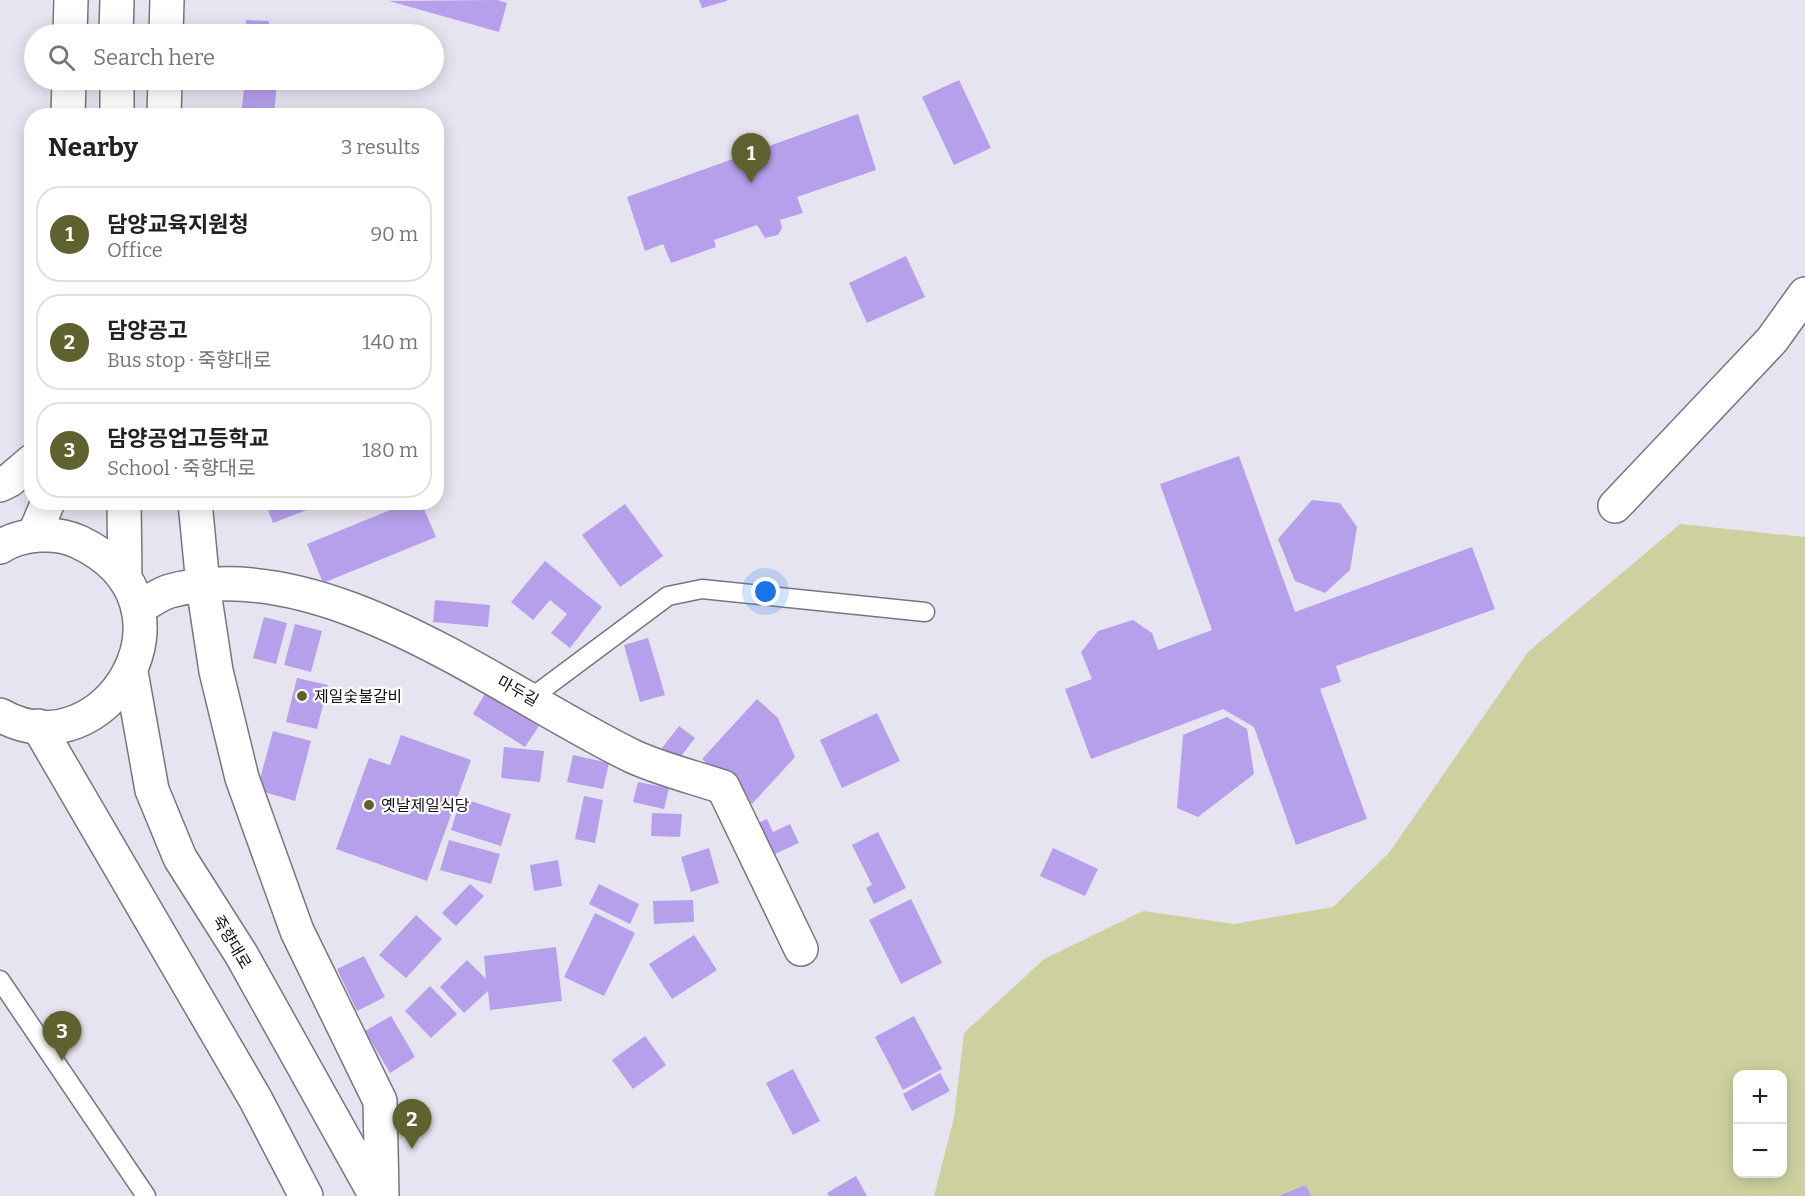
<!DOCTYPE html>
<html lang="en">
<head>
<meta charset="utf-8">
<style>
  :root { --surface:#fff; --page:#f2f2f2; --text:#222; --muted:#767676; --line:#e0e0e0; --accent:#5f612e }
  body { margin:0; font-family:Bitter,"Noto Sans KR",serif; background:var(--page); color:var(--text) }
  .controls { position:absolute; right:18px; bottom:18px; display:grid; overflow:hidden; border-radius:12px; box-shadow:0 3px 15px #0003 }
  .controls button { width:54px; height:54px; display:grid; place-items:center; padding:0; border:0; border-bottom:2px solid var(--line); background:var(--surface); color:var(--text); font:30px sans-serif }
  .you { position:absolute; left:766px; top:592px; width:21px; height:21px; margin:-15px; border:4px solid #fff; border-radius:50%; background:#1a73e8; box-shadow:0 0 0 9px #1a73e833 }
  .badge { display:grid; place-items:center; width:39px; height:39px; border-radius:50%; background:var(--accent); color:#fff; font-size:20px; font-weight:700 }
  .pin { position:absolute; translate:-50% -50px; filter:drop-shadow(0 2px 3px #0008) }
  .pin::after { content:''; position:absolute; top:32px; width:21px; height:18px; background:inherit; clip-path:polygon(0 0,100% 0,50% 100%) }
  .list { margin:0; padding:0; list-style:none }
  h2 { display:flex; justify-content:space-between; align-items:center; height:78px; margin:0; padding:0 24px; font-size:26px }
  h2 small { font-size:20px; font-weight:400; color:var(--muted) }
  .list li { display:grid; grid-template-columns:39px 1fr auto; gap:18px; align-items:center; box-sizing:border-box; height:96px; margin:0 12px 12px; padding:0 12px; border:2px solid var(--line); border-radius:24px }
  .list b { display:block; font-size:22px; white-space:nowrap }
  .list p { margin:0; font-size:20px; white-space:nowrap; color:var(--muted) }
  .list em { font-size:20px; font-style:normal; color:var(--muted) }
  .icon { flex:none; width:33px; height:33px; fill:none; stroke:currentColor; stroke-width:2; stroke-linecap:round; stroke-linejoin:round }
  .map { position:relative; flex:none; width:1805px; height:1196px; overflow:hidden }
  .search { position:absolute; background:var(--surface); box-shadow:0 3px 15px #0003; left:24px; top:24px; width:420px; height:66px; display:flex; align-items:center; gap:15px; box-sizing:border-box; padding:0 21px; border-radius:33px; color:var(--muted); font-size:22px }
  .panel { position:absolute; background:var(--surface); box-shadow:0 3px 15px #0003; left:24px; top:108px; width:420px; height:402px; border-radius:24px }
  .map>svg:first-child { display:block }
</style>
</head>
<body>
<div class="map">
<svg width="1805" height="1196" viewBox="0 0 1805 1196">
  <rect width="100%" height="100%" fill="#e7e4f1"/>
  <path fill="#ced19f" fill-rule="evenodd" d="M1680 524 1805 537V1196H934L954 1118 964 1033 1044 959 1143 911 1234 924 1333 907 1389 853 1528 652ZM1738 1074H1782V1174H1738Z"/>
  <g fill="#b6a0eb">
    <path d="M498 0 507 3 499 32 389 1Z"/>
    <path d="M699 0H727V1L702 8Z"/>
    <path d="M246 20 269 21 267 34H245Z"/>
    <path d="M245 80H277L274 116H241Z"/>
    <path d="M959 80 991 148 954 165 922 97Z"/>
    <path d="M858 114 876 170 797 197 803 213 780 220 782 228 778 235 765 238 757 225 714 240 716 247 671 263 663 244 645 251 627 197Z"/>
    <path d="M906 256 925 297 867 323 849 283Z"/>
    <path d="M1239 456 1295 612 1472 547 1495 609 1336 666 1341 682 1320 689 1367 819 1296 845 1254 727 1223 709 1091 759 1065 689 1092 679 1081 652 1098 631 1133 620 1152 633 1158 650 1212 630 1160 484Z"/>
    <path d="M1312 500 1340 503 1357 527 1350 570 1325 593 1295 581 1278 539Z"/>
    <path d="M265 502H325V503L273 523Z"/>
    <path d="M410 502H421L436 537 323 583 307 544Z"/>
    <path d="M625 504 663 556 620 587 582 535Z"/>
    <path d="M545 561 602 607 570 648 551 633 567 614 550 600 533 620 511 602Z"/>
    <path d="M435 600 490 605 488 627 433 622Z"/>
    <path d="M264 617 287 623 276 664 253 658Z"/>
    <path d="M295 624 322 631 311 672 284 665Z"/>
    <path d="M648 638 665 695 640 702 624 645Z"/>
    <path d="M297 678 328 685 317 729 286 722Z"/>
    <path d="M486 692 539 726 525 747 473 714Z"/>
    <path d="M757 699 778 718 795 757 752 804 702 759Z"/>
    <path d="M877 713 900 761 842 788 820 740Z"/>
    <path d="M1227 717 1247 729 1254 774 1198 817 1177 808 1183 735Z"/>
    <path d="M679 726 695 738 678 760 662 748Z"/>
    <path d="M273 731 311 741 295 801 257 790Z"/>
    <path d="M401 735 471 760 427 881 336 849 369 758 390 765Z"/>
    <path d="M504 747 544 751 540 782 501 778Z"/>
    <path d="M573 755 609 763 603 789 567 782Z"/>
    <path d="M638 782 669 788 664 809 633 802Z"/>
    <path d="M584 796 603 800 595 843 575 839Z"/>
    <path d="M461 798 511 814 501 846 451 830Z"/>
    <path d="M652 813 682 814 680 837 651 836Z"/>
    <path d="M767 819 773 832 790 824 799 843 764 859 749 827Z"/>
    <path d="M878 832 906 888 874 904 866 888 872 885 852 845Z"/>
    <path d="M449 840 500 854 491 884 440 870Z"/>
    <path d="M709 848 719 883 691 892 681 857Z"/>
    <path d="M1053 848 1098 869 1085 896 1040 876Z"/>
    <path d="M558 860 562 886 534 891 530 865Z"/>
    <path d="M470 884 484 896 456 926 442 913Z"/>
    <path d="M599 884 639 904 630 924 589 904Z"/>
    <path d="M911 899 942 963 901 984 869 920Z"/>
    <path d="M693 900 694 922 654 924 653 901Z"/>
    <path d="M595 913 635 933 604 996 564 977Z"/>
    <path d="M416 915 442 939 406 978 379 955Z"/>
    <path d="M694 935 717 970 672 999 649 964Z"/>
    <path d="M556 947 562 1001 490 1010 488 991 464 1013 440 987 467 960 486 979 484 956Z"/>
    <path d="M364 956 385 997 357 1011 337 969Z"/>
    <path d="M430 986 457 1014 431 1038 405 1011Z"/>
    <path d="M391 1016 415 1057 390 1073 365 1031Z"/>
    <path d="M914 1016 942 1069 903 1090 875 1037Z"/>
    <path d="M645 1036 666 1065 633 1089 612 1060Z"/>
    <path d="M793 1069 820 1121 793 1135 766 1083Z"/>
    <path d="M940 1073 950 1091 912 1111 903 1094Z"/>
    <path d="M856 1176 867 1196H829L827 1193Z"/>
    <path d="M1306 1185 1311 1196H1278Z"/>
  </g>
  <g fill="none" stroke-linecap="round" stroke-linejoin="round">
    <g stroke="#787581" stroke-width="21">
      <g id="service">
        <path d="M531 698 668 596 702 589 925 612"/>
        <path d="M0 980 146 1196"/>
      </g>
    </g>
    <g stroke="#787581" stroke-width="36">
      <g id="minor">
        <path d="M1615 506 1772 340 1805 294"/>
        <path d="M138 608C148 603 159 594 170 591 324 550 500 692 632 756 660 769 693 777 723 787L801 949"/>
      </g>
    </g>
    <g stroke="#787581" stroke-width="36">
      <g id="tertiary">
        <path d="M166 34 167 0"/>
        <path d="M164 116 165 80"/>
        <path d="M195 502 203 585 216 671 242 778 297 931 380 1101 382 1196"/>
      </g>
    </g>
    <g stroke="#787581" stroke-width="36">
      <g id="primary">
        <path d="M70 34 71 0"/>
        <path d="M116 34 117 0"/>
        <path d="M117 80V116"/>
        <path d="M68 116 69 80"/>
        <path d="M0 485 10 480 32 461"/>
        <path d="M124 502 125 579"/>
        <path d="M34 535 48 502"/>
        <path d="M0 547C22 533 56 531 79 542 210 604 105 775 0 715"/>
        <path d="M131 672 152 790 180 858 241 954 376 1196"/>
        <path d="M38 726 256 1100 306 1196"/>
      </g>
    </g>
    <use href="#service" stroke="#fff" stroke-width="18"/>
    <use href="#minor" stroke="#fff" stroke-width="33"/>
    <use href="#tertiary" stroke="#fff" stroke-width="33"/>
    <use href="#primary" stroke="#fff" stroke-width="33"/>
  </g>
  <g fill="#5f612e" stroke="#fff" stroke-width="2">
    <circle cx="302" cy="696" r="6"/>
    <circle cx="369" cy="805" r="6"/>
  </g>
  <g text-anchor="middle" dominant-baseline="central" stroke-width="4.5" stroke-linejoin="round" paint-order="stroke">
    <g font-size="16" fill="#111014" stroke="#fff">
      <text transform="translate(518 691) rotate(29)">마두길</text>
      <text transform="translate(232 942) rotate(59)">죽향대로</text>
    </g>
    <g font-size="16" fill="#111014" stroke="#fff" text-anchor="start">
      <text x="314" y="696">제일숯불갈비</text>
      <text x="381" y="805">옛날제일식당</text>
    </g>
  </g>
</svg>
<div class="controls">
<button>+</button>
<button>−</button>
</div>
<div class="you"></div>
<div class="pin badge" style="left:751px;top:183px">1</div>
<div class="pin badge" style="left:412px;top:1149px">2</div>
<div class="pin badge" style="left:62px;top:1061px">3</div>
<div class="search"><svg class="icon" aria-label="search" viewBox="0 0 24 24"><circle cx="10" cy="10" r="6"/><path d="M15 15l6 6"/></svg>Search here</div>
<section class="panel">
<h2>Nearby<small>3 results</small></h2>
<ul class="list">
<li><span class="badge">1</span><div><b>담양교육지원청</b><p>Office</p></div><em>90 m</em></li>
<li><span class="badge">2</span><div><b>담양공고</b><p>Bus stop · 죽향대로</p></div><em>140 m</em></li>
<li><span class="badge">3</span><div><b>담양공업고등학교</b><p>School · 죽향대로</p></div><em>180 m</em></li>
</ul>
</section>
</div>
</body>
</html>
